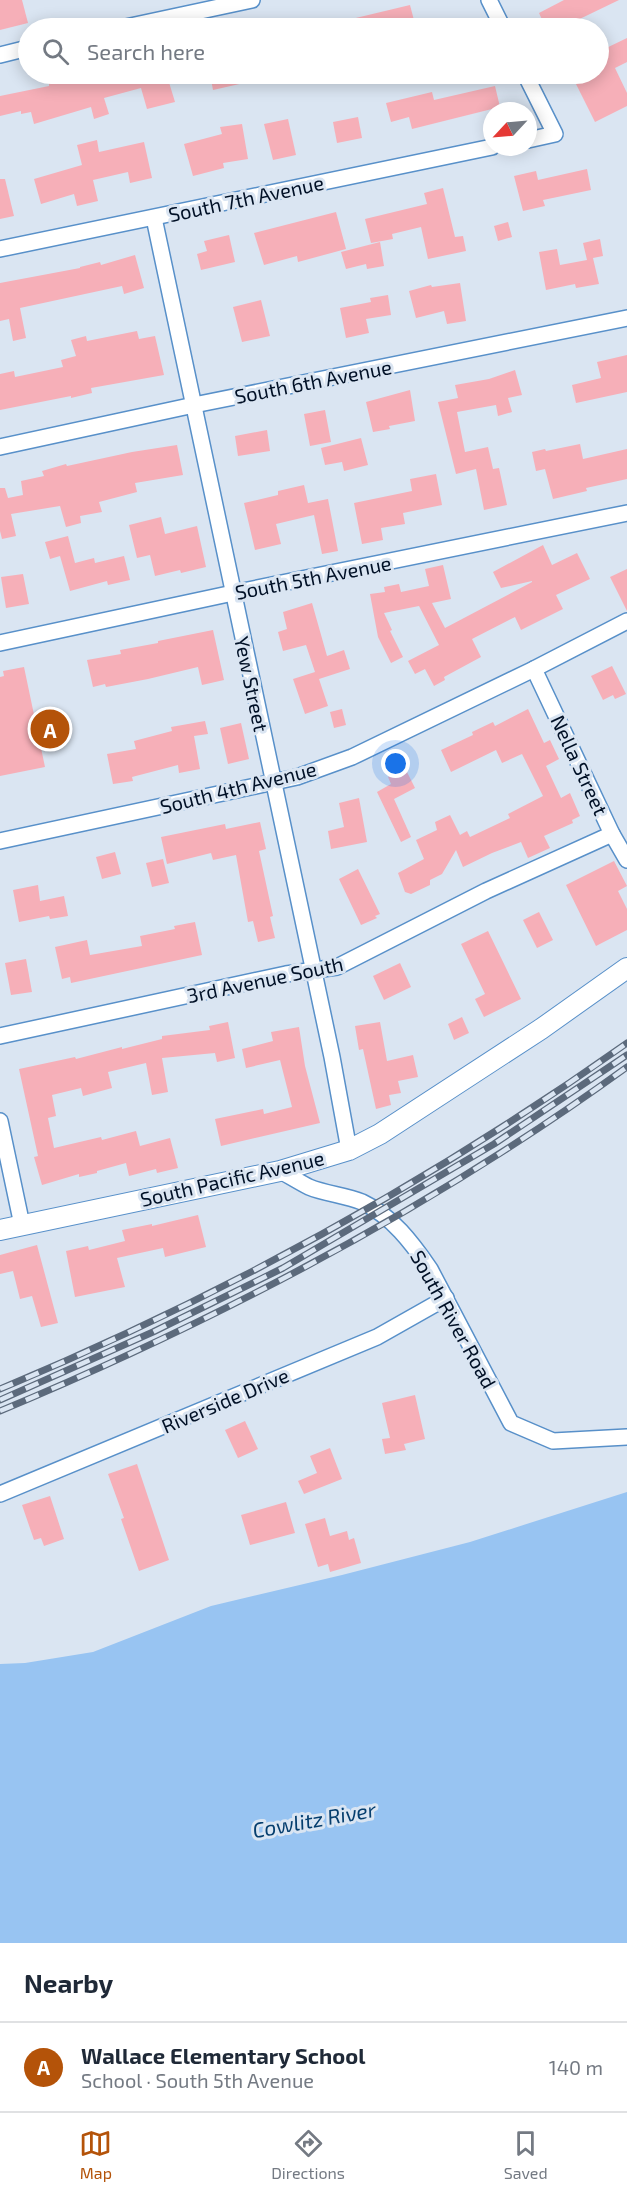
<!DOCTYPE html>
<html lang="en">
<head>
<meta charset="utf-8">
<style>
  :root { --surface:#fff; --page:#f6f6f7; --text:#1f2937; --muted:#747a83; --line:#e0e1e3; --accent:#b45309 }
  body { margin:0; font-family:"Exo 2",sans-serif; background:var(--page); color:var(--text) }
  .compass { position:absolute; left:483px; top:102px; width:54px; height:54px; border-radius:50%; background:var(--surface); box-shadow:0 3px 15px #0003; rotate:244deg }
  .you { position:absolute; left:396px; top:764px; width:21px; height:21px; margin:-15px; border:4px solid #fff; border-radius:50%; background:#1a73e8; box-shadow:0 0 0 9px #1a73e833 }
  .badge { display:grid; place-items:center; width:39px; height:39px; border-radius:50%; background:var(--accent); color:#fff; font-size:20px; font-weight:700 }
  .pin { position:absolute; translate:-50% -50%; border:3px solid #fff; box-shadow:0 2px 6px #0006 }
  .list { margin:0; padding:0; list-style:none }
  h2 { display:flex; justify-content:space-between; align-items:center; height:78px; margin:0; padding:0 24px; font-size:26px }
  h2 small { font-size:20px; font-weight:400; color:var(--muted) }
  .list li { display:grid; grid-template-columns:39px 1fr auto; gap:18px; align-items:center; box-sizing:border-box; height:90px; padding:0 24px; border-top:2px solid var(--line) }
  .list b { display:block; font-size:22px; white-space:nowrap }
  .list p { margin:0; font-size:20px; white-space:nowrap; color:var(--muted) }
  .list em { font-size:20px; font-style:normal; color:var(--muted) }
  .icon { flex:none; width:33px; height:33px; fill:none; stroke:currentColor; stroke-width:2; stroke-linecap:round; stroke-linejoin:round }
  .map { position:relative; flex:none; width:627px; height:1943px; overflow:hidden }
  .search { position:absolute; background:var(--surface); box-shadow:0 3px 15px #0003; left:18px; right:18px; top:18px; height:66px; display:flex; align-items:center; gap:15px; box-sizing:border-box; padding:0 21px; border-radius:33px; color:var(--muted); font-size:22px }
  .sheet { height:168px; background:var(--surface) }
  nav { display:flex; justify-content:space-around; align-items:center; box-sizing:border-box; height:84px; border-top:2px solid var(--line); background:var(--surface); font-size:16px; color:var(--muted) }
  nav a { display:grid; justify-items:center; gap:3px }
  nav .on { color:var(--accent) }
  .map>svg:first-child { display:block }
</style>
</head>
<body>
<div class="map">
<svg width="627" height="1943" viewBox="0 0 627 1943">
  <rect width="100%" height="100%" fill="#dae5f2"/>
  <path fill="#98c4f2" d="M627 1492V1943H0V1664L25 1663 93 1652 211 1606 342 1575 470 1542Z"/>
  <g fill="#f6afb8">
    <path d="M0 0H22L28 23 0 30Z"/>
    <path d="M564 0H619L561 28H546L539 13Z"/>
    <path d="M410 5 416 28H340L339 22Z"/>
    <path d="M627 38V62L615 68 627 93V106L595 122 571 74H598V52Z"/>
    <path d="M82 74H160L162 81 168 79 175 102 147 109 141 88 104 98 109 114 94 119 91 107 34 124 31 112 21 114V111L0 116V96L49 86V83Z"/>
    <path d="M210 74H262V79L213 90Z"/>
    <path d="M495 86 500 107 412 129 409 117 391 122 386 103 432 92 434 100Z"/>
    <path d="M358 117 362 138 337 143 333 122Z"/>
    <path d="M288 119 296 155 273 160 264 124Z"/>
    <path d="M242 124 248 159 223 163 224 168 193 176 184 144 222 134 220 127Z"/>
    <path d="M97 140 99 152 144 142 152 178 130 183 128 172 93 180 98 201 77 206 74 194 41 204 34 179 82 165 77 145Z"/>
    <path d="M587 169 591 190 543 200 545 206 523 211 514 176 536 171 538 180Z"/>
    <path d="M0 179H5L14 216 0 219Z"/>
    <path d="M443 188 455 237 463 236 466 251 428 259 421 227 392 234 393 239 371 243 365 219 427 204 424 193Z"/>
    <path d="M336 212 346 249 298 262 297 256 264 265 254 233Z"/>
    <path d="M508 222 512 237 498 241 494 226Z"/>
    <path d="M229 235 235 262 201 270 197 254 207 251 204 241Z"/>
    <path d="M600 239 603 256 593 258 599 284 576 288 575 284 546 290 539 252 557 249 560 265 587 260 583 243Z"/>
    <path d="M380 242 384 266 367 269 366 264 346 269 341 252Z"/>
    <path d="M135 255 144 288 124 294 122 286 20 308 26 338 13 341 9 319 0 321V283L80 268V267L100 262 101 265Z"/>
    <path d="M460 283 466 321 447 324 444 311 416 318 409 291 431 285 432 287Z"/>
    <path d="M388 295 391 315 366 319 369 333 346 338 340 308 371 302 370 298Z"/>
    <path d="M261 300 270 336 242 342 233 307Z"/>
    <path d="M137 331 139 339 155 336 164 375 91 388 92 393 71 398V396L0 410V374L14 371 15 377 63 367 61 360 76 356 71 340 86 336 87 341Z"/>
    <path d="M627 355V392L576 403 572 385 601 378 597 362Z"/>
    <path d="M515 370 522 395 508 398 512 412 498 416 496 405 457 412 465 452 488 447 493 469 499 468 507 505 484 510 476 469 456 474 438 402 458 398 455 385 489 379Z"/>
    <path d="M410 390 415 421 389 426 390 429 373 432 366 402Z"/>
    <path d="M325 410 331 442 310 446 304 414Z"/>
    <path d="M267 430 270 451 238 456 235 436Z"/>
    <path d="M361 438 368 465 344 471 342 462 325 465 321 448Z"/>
    <path d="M580 444 583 459 627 449V479L586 488 587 491 553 499 545 469 536 471 532 452 545 449 546 451Z"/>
    <path d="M177 445 183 475 135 483 137 492 99 502 102 512 80 516 81 523 66 527 60 506 11 514 16 536 2 539 0 531V488H5L8 498 23 495 21 481 44 476 42 471 66 464 67 466 132 452Z"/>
    <path d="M436 474 442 505 403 513 405 524 381 528 383 540 362 544 354 503 412 491 410 479Z"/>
    <path d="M304 485 308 503 328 499 338 551 322 554 314 515 276 524 281 544 255 550 244 503 278 495V491Z"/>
    <path d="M161 517 165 534 197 526 206 567 181 573 180 570 155 576 150 555 137 558 129 525Z"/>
    <path d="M68 536 75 563 94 558 95 563 124 556 130 580 108 585 107 581 70 591 60 556 50 559 45 542Z"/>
    <path d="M543 545 552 565 577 553 590 579 556 595 563 609 521 630 515 617 472 639 481 657 444 677 445 680 434 686 425 669 415 674 408 661 439 645 419 606 384 613 392 630 390 631 403 657 391 663 378 637 370 594 385 592 384 587 399 584 401 592 429 586 425 569 443 565 451 599 432 603 445 628 532 582V581L501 588 493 572Z"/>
    <path d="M627 569V611L610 577Z"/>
    <path d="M23 574 29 604 6 608 1 577Z"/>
    <path d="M312 603 327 656 344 650 350 669 319 679 328 706 305 714 293 679 315 672 306 645 283 651 278 632 287 629 283 612Z"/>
    <path d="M213 630 224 680 202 685 198 667 148 679 106 687 105 684 93 687 87 660 121 654 120 650 158 643V641Z"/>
    <path d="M612 666 626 694 615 699 613 695 603 700 591 676Z"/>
    <path d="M24 667 45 767 0 776V677L4 676 3 671Z"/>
    <path d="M342 709 346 725 334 728 330 712Z"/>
    <path d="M528 709 544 743 550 740 559 759 546 766 561 798 570 793 580 816 572 820 573 823 544 836 550 848 528 858 521 842 492 853 463 867 456 850 442 874 430 880V885L411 894 405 892 398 873 424 859 416 840 437 830 435 822 450 815 460 835 467 831 470 837 510 818 508 814 543 796 522 754 502 763 496 750 451 772 441 750 473 735 472 732 493 722 495 726Z"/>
    <path d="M205 721 208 734 194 736 200 769 179 773 178 765 132 777 133 781 113 784 107 754 136 749 134 741 172 731 171 727Z"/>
    <path d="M241 723 249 759 228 764 220 728Z"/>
    <path d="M405 768 415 788 394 799 411 837 401 842 377 792 391 784 388 777Z"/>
    <path d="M359 798 367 842 331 849 328 831 344 827 339 803Z"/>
    <path d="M260 822 266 849 259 851 273 916 270 917 275 938 258 942 253 921 248 922 236 855 213 860 211 853 167 864 161 837 225 824 226 829Z"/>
    <path d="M115 852 121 874 102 879 96 857Z"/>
    <path d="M163 859 169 883 152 887 146 863Z"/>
    <path d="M614 861 627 886 618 891 627 909V930L596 946 566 885Z"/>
    <path d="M358 869 380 914 375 916 377 918 361 925 339 879Z"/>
    <path d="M38 885 40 901 64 896 68 916 50 919 49 916 19 922 13 890Z"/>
    <path d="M539 912 553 940 537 948 523 920Z"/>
    <path d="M195 922 202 955 71 983 70 977 62 979 55 947 87 940 90 955 142 946 140 936 175 929 174 926Z"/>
    <path d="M488 931 521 999 484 1017 475 999 485 994 461 944Z"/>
    <path d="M26 959 32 992 11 995 5 963Z"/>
    <path d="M400 963 411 987 384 1000 373 976Z"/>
    <path d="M462 1017 469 1033 454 1040 448 1024Z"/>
    <path d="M228 1022 235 1058 217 1062 215 1053 162 1058 168 1092 152 1095 146 1063 108 1072 112 1088 83 1096 81 1088 52 1095 56 1116 48 1118 54 1148 101 1137 102 1140 136 1131 140 1146 170 1138 178 1168 157 1173 156 1169 129 1176 126 1163 97 1171V1173L79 1177V1174L42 1185 34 1157 38 1156 19 1069 75 1057 76 1059 122 1047V1049L162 1039V1036L210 1030 209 1026Z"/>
    <path d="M380 1022 387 1061 413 1055 418 1077 398 1081 401 1093 389 1095 391 1105 376 1109 363 1049 359 1050 355 1026Z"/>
    <path d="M299 1027 305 1066 320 1123 221 1146 215 1119 263 1109 264 1114 292 1107 280 1060 246 1068 242 1049 273 1041 271 1032Z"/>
    <path d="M198 1215 206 1247 165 1257 163 1248 117 1258 125 1287 75 1297 66 1251 88 1246 89 1250 125 1241 122 1230 152 1224V1226Z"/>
    <path d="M37 1245 58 1323 41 1327 32 1296 20 1299 13 1271 0 1274V1255Z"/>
    <path d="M415 1395 425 1439 404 1444 406 1450 385 1454 382 1439 390 1438 382 1403Z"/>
    <path d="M245 1421 258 1449 238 1458 225 1430Z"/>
    <path d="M330 1448 342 1479 304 1494 298 1481 317 1473 310 1456Z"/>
    <path d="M137 1464 169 1560 139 1571 121 1519 124 1518 108 1474Z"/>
    <path d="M50 1496 64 1539 44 1546 41 1538 34 1540 22 1505Z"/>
    <path d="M286 1502 295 1533 250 1545 241 1515Z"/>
    <path d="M325 1518 330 1536 347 1531 349 1540 354 1538 361 1563 330 1572 328 1564 318 1567 305 1524Z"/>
  </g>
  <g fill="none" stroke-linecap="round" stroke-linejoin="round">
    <g stroke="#5890c9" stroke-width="18">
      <g id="minor">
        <path d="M489 0 503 28"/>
        <path d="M121 28 252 0"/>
        <path d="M0 55 28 48"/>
        <path d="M525 74 555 134 528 140"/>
        <path d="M154 218 332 1057 349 1150"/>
        <path d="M0 249 492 147"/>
        <path d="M0 447 194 405 627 318"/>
        <path d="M0 643 233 593 627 513"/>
        <path d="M534 669 612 834 627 860"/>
        <path d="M0 841 297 777 352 757 534 669 627 621"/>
        <path d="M0 1036 286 974 337 967 486 891 612 834"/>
        <path d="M0 1121 22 1225"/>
        <path d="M280 1171C290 1176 299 1182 309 1187 326 1194 345 1195 362 1202 392 1216 412 1243 430 1269L511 1423 553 1441 627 1437"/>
        <path d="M0 1494 377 1337 446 1298"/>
      </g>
    </g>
    <g stroke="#5890c9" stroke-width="22">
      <path id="tertiary" d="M0 1230 280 1171 349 1150 380 1134 541 1029 627 968"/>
    </g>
    <use href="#minor" stroke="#fff" stroke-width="15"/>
    <use href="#tertiary" stroke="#fff" stroke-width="20"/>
    <g stroke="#5c6a7c" stroke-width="7">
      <g id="rail">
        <path d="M0 1389C221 1297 432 1181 627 1043"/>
        <path d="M0 1400 153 1332 283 1268 494 1144 627 1055"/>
        <path d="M0 1411C220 1319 434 1207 627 1067"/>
      </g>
    </g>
    <use href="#rail" stroke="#dae5f2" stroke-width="4.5" stroke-dasharray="14" stroke-linecap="butt"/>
  </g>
  <g text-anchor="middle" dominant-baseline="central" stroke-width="6" stroke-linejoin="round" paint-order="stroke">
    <g font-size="20" fill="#001026" stroke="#dae5f2">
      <text transform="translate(246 198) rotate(-12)">South 7th Avenue</text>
      <text transform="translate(313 381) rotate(-11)">South 6th Avenue</text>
      <text transform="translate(313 577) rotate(-11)">South 5th Avenue</text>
      <text transform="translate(252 684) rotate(78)">Yew Street</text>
      <text transform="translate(580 765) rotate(65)">Nella Street</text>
      <text transform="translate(238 787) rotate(-14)">South 4th Avenue</text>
      <text transform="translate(265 979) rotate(-12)">3rd Avenue South</text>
      <text transform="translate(232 1178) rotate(-13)">South Pacific Avenue</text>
      <text transform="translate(454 1319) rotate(61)">South River Road</text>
      <text transform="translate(225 1400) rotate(-23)">Riverside Drive</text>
    </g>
    <g font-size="21" font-style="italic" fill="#053e6e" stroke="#dae5f2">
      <text transform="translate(314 1819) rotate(-10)">Cowlitz River</text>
    </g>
  </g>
</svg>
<svg class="compass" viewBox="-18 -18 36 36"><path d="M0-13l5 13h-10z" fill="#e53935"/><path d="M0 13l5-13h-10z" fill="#747a83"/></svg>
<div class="you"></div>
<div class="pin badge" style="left:50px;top:729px">A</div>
<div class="search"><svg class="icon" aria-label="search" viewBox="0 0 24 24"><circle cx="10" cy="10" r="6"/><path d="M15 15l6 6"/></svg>Search here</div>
</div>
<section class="sheet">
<h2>Nearby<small></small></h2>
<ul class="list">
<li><span class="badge">A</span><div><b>Wallace Elementary School</b><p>School · South 5th Avenue</p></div><em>140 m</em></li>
</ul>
</section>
<nav>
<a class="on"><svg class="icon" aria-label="map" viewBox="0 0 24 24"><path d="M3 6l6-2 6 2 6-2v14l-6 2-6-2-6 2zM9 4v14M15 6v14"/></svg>Map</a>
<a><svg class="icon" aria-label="directions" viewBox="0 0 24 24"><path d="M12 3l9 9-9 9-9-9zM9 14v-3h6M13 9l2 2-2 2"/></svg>Directions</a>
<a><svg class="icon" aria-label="saved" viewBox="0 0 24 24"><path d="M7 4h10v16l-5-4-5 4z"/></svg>Saved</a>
</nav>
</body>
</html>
